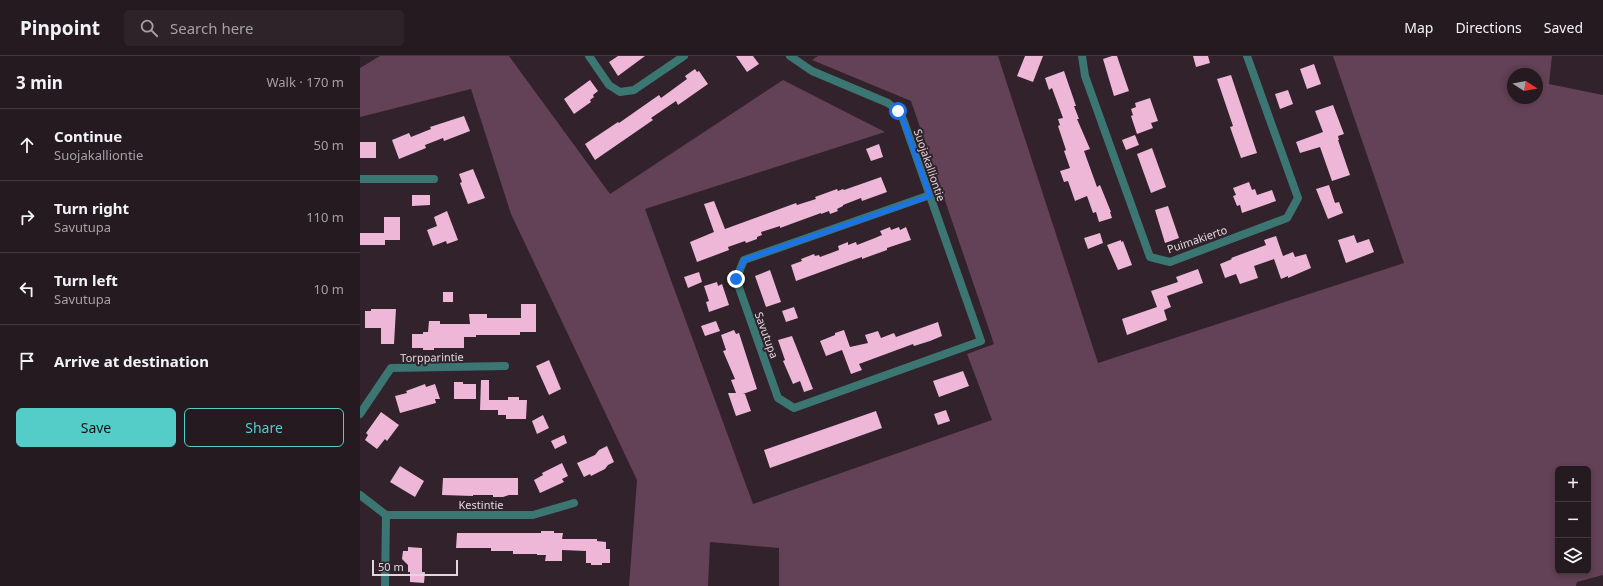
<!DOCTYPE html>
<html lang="en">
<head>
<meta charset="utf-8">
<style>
  :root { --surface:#251a20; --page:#2d2329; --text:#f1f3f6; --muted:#a3a1a5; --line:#42383e; --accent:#54cdc9 }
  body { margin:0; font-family:"Noto Sans",sans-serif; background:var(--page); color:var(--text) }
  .controls { position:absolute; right:12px; bottom:12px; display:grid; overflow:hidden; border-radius:6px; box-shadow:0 2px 6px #0003 }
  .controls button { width:36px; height:36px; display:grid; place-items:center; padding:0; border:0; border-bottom:1px solid var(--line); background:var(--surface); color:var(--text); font:20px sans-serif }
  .compass { position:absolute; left:1147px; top:12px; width:36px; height:36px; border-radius:50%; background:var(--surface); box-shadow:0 2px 6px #0003; rotate:101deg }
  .scale { position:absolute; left:12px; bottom:10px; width:86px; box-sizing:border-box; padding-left:4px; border:2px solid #e2d7dd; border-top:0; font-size:11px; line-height:14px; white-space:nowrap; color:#e2d7dd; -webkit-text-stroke:3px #31222b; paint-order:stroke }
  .stop { position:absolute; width:12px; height:12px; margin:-9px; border:3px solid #1a73e8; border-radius:50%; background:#fff }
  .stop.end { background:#1a73e8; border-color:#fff; box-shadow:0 1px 4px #0008 }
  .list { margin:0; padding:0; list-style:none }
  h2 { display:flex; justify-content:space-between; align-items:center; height:52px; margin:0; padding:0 16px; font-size:17px }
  h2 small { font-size:13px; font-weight:400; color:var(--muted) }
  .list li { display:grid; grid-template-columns:26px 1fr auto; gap:12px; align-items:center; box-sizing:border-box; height:72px; padding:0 16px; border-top:1px solid var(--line) }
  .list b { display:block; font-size:15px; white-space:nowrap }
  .list p { margin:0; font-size:13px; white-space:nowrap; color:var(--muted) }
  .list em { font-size:13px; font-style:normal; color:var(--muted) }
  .actions { display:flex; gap:8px; padding:12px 16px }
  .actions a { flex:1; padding:9px 0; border:1px solid var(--accent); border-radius:6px; text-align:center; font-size:14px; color:var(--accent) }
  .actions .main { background:var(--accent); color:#111 }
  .icon { flex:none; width:22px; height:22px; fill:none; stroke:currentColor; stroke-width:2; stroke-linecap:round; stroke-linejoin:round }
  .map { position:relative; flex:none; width:1243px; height:530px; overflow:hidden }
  header { display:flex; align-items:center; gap:24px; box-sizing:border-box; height:56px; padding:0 20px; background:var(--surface); border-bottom:1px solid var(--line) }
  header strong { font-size:19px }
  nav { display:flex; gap:22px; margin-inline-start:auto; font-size:14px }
  .search { width:280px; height:36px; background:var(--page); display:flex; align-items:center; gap:10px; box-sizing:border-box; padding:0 14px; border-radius:6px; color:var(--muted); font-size:15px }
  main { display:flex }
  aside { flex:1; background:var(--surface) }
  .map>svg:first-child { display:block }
</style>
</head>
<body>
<header>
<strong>Pinpoint</strong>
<div class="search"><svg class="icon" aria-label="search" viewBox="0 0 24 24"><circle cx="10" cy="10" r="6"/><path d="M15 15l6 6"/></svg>Search here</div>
<nav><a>Map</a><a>Directions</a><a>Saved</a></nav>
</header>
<main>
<aside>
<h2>3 min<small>Walk · 170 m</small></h2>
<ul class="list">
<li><svg class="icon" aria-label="ahead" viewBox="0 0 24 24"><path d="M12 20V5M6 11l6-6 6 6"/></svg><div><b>Continue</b><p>Suojakalliontie</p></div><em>50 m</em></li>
<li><svg class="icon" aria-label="right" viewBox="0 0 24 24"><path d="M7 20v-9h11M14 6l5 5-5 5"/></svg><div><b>Turn right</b><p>Savutupa</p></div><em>110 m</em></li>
<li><svg class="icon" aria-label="left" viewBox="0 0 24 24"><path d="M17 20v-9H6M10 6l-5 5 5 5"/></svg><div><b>Turn left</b><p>Savutupa</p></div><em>10 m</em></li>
<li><svg class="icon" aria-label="arrive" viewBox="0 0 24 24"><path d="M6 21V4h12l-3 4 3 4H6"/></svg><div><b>Arrive at destination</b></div></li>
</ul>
<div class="actions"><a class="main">Save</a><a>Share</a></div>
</aside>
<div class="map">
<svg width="1243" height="530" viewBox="0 0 1243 530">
  <rect width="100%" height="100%" fill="#31222b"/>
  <path fill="#634156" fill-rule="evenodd" d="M20 0H149L250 138 423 24 525 76 285 153 393 448 632 364 607 298 634 288 551 45 452 4 458 0H638L738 307 1044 207 973 0H1192L1189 28 1243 39V519L1217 526 1216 530H419V492L350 486 348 530H269L277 424 151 158 111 33 0 61V12ZM1153 18H1177V42H1153ZM1198 413H1228V515H1198Z"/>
  <g fill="#eeb6d7">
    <path d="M258 0H285L258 20 249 6Z"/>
    <path d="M376 0H393L399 8 387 16Z"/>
    <path d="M665 0H683L673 26 657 20Z"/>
    <path d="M752 0H757L769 35 754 40 743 3Z"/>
    <path d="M833 0H848L850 7 836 11Z"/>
    <path d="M954 8 961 28 947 33 940 13Z"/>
    <path d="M335 13 337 16 339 15 348 28 318 49 316 45 291 62 293 64 235 104 225 88 258 66 259 67 299 39 301 42 327 23 325 20Z"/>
    <path d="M704 15 716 50H714L719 63H717L730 93 724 95 737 131 740 129 751 156H750L752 162 739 166 736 156 733 157 727 140 715 145 708 125 704 126 700 115 710 112 704 95 706 94 698 70 700 69 698 63 703 62 692 32 689 34 685 22Z"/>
    <path d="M871 19 897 97 881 102 870 71 873 70 857 23Z"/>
    <path d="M230 24 238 35 233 39 234 41 230 44 231 46 214 58 204 43Z"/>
    <path d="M928 34 933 48 920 53 915 38Z"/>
    <path d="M790 42 798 65 791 67 793 72 777 78 771 60 773 59 771 53 776 51 775 47Z"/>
    <path d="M973 49 984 78 978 80 979 84H978L990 119 972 125 960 91 940 97 936 86 963 76 955 55Z"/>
    <path d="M104 60 110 75 84 85 83 82 65 89 66 92 39 103 32 84 49 77 51 81 71 73 70 71Z"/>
    <path d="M775 79 779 89 766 94 762 84Z"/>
    <rect x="0" y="86" width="16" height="16"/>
    <path d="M519 88 523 101 511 105 506 93Z"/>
    <path d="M792 92 806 131 791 137 777 98Z"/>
    <path d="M113 113 125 142 108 148 100 127 102 126 99 118Z"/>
    <path d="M521 121 527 136 502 145 501 142 483 149V150L477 153 478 155 470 158 469 155 461 158V157L420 172V170L401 176 402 179 397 181V183L386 187 385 185 368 191 369 194 337 206 330 186 354 176 344 148 354 145 365 173 436 147 437 149 456 143 455 141 477 133 478 135 483 133 484 134Z"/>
    <path d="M889 126 892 134 895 133 897 139 912 134 916 145 882 157 880 149 877 150 873 140 876 139 873 132Z"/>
    <path d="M969 129 975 147 979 146 983 157 968 163 956 133Z"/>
    <path d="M52 139H70V149L52 150Z"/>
    <path d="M808 150 819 182 805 187 795 154Z"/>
    <path d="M87 155 98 184 87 188 86 185 73 190 67 174 77 170 74 161Z"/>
    <path d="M24 161H40V184H25V189H0V177H24Z"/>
    <path d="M530 171 531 174 539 171 540 174 546 171 551 184 527 192V194L502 203V201L436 225 431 209 442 205 441 203 454 198 455 200 459 199 460 201 479 194 478 190 488 186V189L496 186 497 189 515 182 522 179 520 175Z"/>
    <path d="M740 177 743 187 728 193 724 182Z"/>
    <path d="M994 179 997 187 1009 183 1014 196 986 207 978 184Z"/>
    <path d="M916 180 923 200 933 196 935 201 946 198 951 212 928 222V220L921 223 914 203 894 210 898 222 880 228 876 218 865 222 860 208 872 203 871 202 906 189 904 184Z"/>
    <path d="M761 184V186L763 185 772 209 758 214 747 189Z"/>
    <path d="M838 213 843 227 807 240 811 251 804 254 807 264 767 279 762 263 797 251 791 235 818 226 816 221Z"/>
    <path d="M410 214 421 246 406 251 395 220Z"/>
    <path d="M339 216 342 226 328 232 324 221Z"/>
    <path d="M357 226 358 230 362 228 369 249 349 256 346 246 349 245 344 230Z"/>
    <rect x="83" y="236" width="10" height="10"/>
    <path d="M161 248H176V276H160V279H116V281H104V292H74V294H63V292H52V278H63V276H68L69 265H80V268H110L109 258H127V262H161Z"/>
    <path d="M434 251 438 262 426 266 422 255Z"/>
    <path d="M11 253H36L34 288H21V272H5V255H11Z"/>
    <path d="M356 265 360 275 345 280 341 270Z"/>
    <path d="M578 266 582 280 570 285 554 290 553 288 499 308 502 314 491 318 482 294 466 300 460 285 475 279V277L484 274 490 291 508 287 505 279 518 275 521 282 534 277 536 281Z"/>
    <path d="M374 274 376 278 379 277 397 333 383 338H385L391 355 376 360 368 337H376L371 324 375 323 363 295 366 294 361 279Z"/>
    <path d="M432 280 453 333 444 336 440 325 433 328 423 305 425 304 418 284Z"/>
    <path d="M189 304 201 333 189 339 176 310Z"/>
    <path d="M603 315 609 330 579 341 573 325Z"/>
    <path d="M121 324H129V344H148V341H159V344H167L166 363H146V359H138V354H120Z"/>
    <path d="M94 326H103V328H116V343H94Z"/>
    <path d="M65 328 66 331 75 328 80 343H75L76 347 40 357 35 340 47 337 46 335Z"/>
    <path d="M586 354 590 365 578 369 574 358Z"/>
    <path d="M516 355 522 372 410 412 404 394Z"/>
    <path d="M21 356 39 369 27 385 25 383 17 393 5 384 8 379 6 377Z"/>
    <path d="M183 359 189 372 177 378 172 365Z"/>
    <path d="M204 379 207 387 195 393 191 385Z"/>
    <path d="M247 390 254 406 248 409 245 413 231 420 230 418 224 421 217 407 235 399 239 394Z"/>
    <path d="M202 407 208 420 202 423 204 426 180 437 174 424 183 419 182 417Z"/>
    <path d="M40 410 64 425 55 441 30 426Z"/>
    <path d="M83 422H158V439H149L143 441H133V439H113V440L82 439Z"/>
    <path d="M181 475H194V477H203L202 483H237V485L246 486V493H250V507H242V509H231V507H226V495L202 494V505H185L186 499H177V498H153V495H131V492H96L97 477H181Z"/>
    <path d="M48 491 62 492V516H65L64 527 50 526V516H48V509L42 503 43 495H48Z"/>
  </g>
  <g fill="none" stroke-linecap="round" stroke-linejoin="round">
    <g stroke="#3b7673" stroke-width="8">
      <path d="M229 0 249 29 260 36 274 34 324 0"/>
      <path d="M430 0 452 15 528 47 538 55 543 63 621 285 434 352 418 342 376 223 384 204 570 139"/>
      <path d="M722 0 725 20 790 201 810 206 927 162 938 142 887 0"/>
      <path d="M0 123H74"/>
      <path d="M0 358 31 312 145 310"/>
      <path d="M0 439 26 459 25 530"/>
      <path d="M26 459H173L214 447"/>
    </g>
  </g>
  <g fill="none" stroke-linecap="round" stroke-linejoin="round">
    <path stroke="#1a73e8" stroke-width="5" d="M376 223 384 204 570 140 543 64 538 55"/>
  </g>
  <g text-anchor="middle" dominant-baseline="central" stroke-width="4" stroke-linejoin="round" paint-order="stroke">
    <g font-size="11" fill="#e2d7dd" stroke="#31222b">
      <text transform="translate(570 109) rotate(71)">Suojakalliontie</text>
      <text transform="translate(837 183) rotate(-19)">Puimakierto</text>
      <text transform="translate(407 279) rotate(70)">Savutupa</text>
      <text transform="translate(72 301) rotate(-1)">Torpparintie</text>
      <text x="121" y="448">Kestintie</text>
    </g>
  </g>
</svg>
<div class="controls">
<button>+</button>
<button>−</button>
<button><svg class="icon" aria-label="layers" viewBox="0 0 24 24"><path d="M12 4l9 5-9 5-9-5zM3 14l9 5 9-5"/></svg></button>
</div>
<svg class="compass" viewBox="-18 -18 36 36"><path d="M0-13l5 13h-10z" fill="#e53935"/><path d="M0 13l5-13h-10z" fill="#a3a1a5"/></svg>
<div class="scale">50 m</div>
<div class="stop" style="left:538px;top:55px"></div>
<div class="stop end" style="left:376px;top:223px"></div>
</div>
</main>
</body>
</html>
